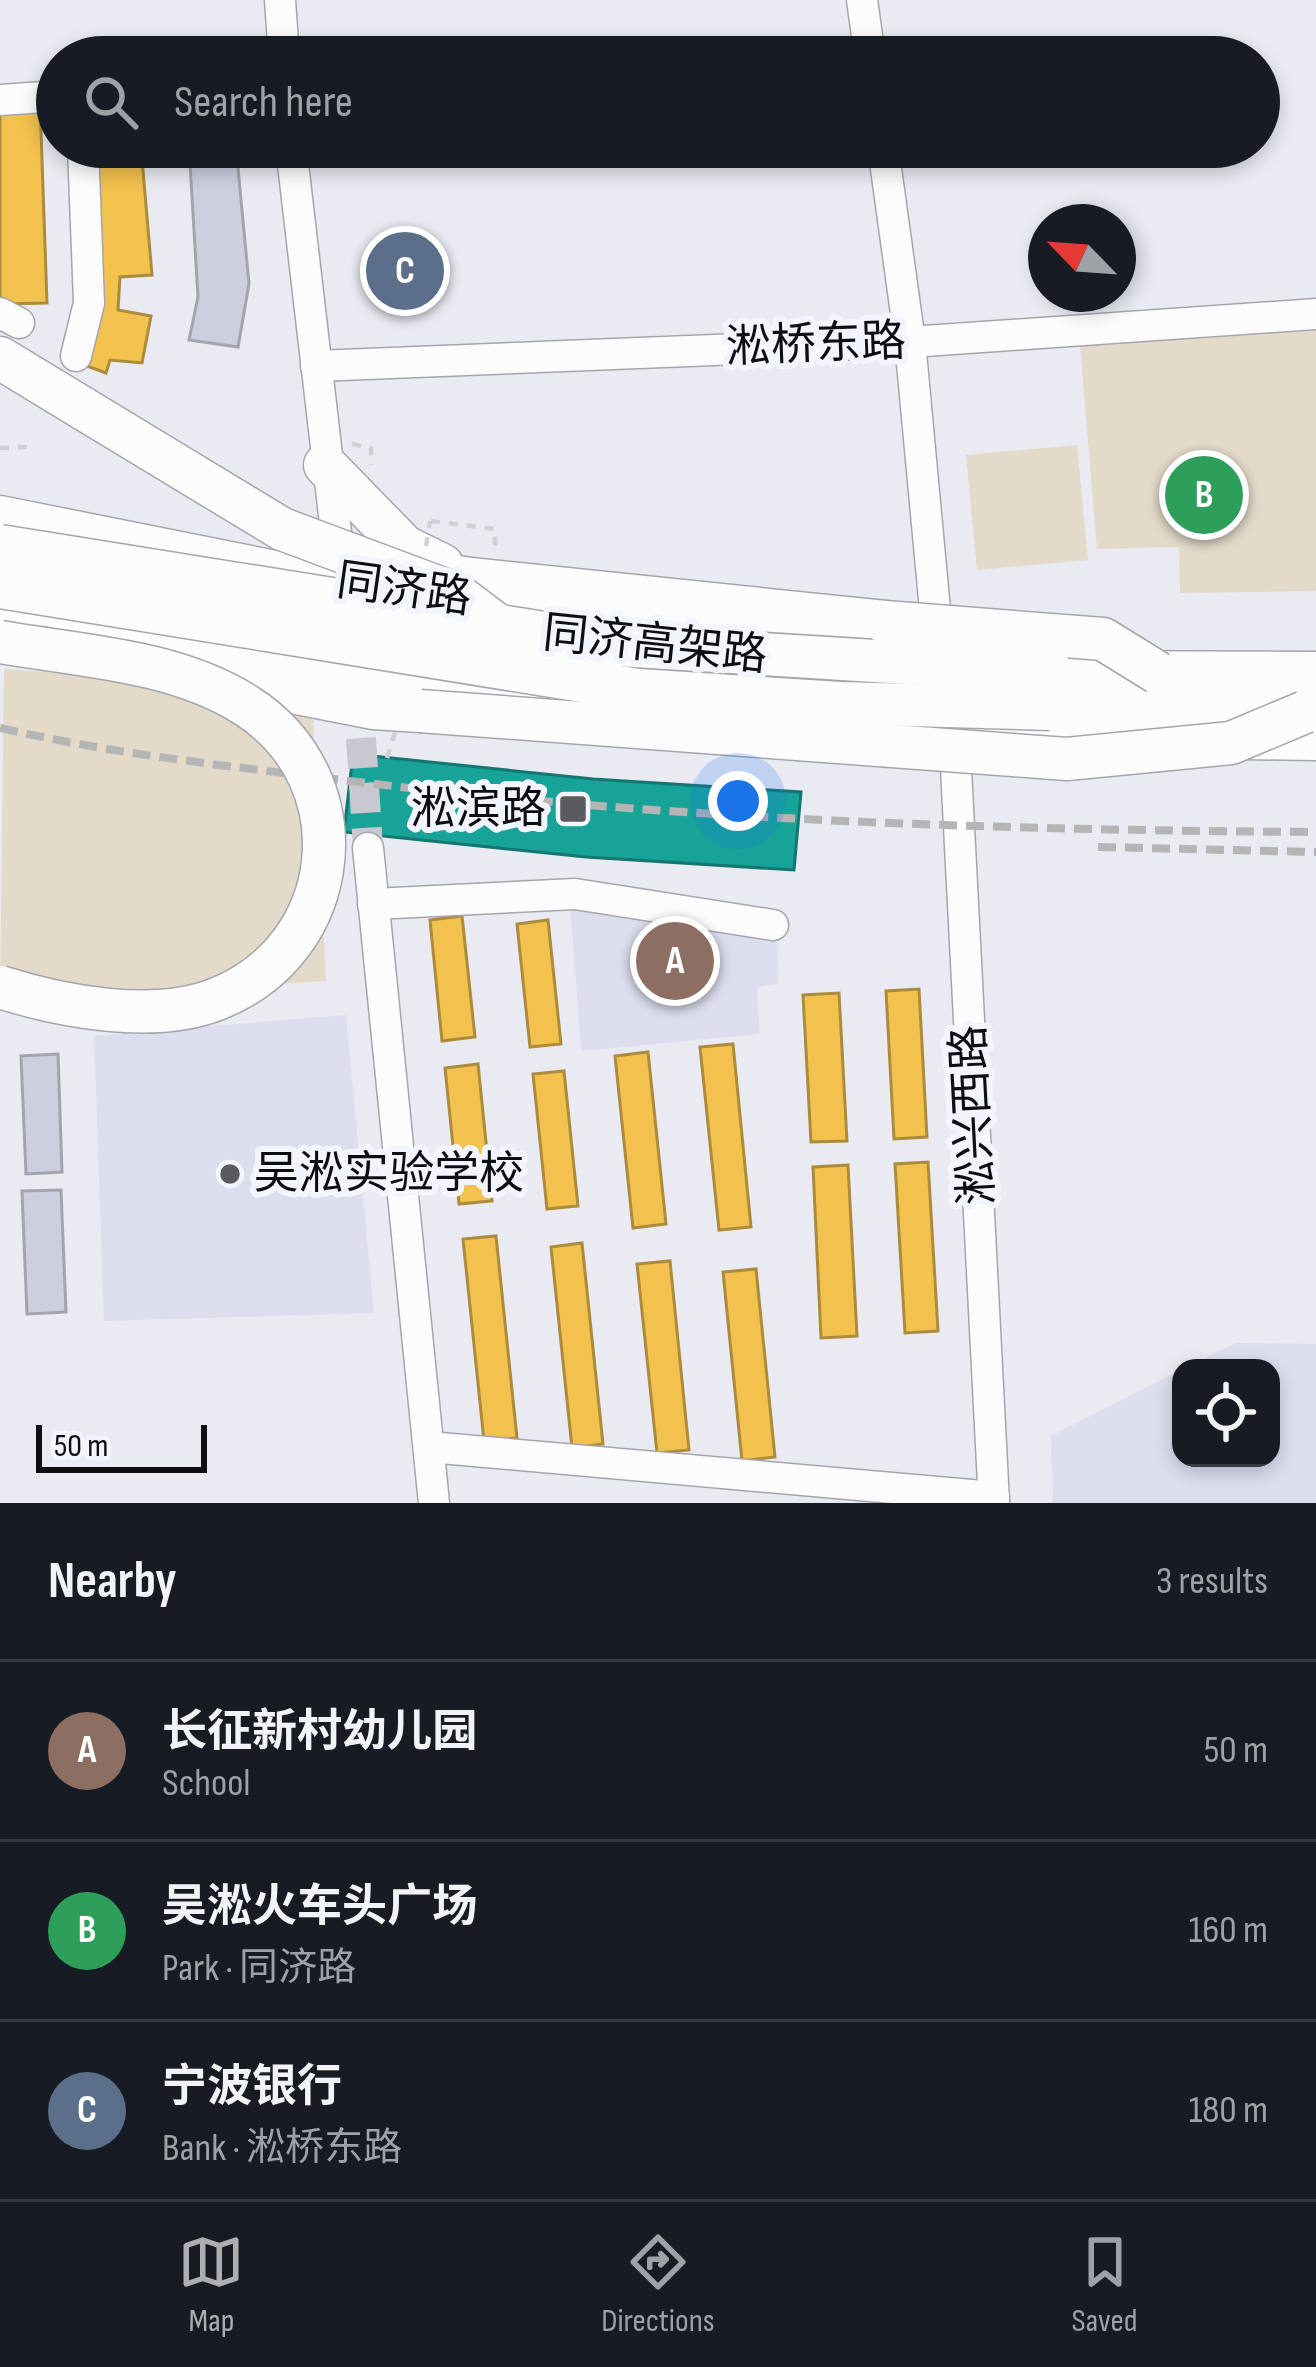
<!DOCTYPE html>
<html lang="en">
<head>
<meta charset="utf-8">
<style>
  :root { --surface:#171b24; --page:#242831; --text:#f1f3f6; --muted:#9ea1a6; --line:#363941; --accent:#adaeb2 }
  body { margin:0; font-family:"Sofia Sans Condensed","Noto Sans SC",sans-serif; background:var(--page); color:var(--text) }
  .controls { position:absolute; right:36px; bottom:36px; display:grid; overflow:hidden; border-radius:24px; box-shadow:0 6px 18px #0003 }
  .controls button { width:108px; height:108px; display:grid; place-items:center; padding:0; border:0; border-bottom:3px solid var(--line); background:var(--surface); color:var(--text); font:60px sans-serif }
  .compass { position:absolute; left:1028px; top:204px; width:108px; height:108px; border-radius:50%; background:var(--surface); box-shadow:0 6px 18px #0003; rotate:295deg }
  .scale { position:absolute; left:36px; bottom:30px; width:171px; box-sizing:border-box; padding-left:12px; border:6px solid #0d0d12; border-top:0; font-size:33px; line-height:42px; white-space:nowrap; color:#0d0d12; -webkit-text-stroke:9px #f3f5fe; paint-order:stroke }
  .you { position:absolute; left:738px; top:801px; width:42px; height:42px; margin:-30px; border:9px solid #fff; border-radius:50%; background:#1a73e8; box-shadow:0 0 0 18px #1a73e833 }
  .badge { display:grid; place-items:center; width:78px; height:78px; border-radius:50%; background:var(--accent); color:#fff; font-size:39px; font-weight:700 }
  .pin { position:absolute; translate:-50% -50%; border:6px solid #fff; box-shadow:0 3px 12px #0006 }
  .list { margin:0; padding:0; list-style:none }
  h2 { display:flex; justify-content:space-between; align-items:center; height:156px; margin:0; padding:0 48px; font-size:51px }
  h2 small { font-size:39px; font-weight:400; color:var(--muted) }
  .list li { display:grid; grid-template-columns:78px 1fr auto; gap:36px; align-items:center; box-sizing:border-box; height:180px; padding:0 48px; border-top:3px solid var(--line) }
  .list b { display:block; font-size:45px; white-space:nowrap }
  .list p { margin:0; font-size:39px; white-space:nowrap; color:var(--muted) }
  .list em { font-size:39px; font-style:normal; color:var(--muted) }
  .icon { flex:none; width:66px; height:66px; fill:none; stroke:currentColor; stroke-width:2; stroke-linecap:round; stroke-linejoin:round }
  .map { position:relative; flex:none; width:1316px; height:1503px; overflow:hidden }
  .search { position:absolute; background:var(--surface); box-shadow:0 6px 18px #0003; left:36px; right:36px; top:36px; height:132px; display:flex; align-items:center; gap:30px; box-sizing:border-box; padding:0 42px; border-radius:66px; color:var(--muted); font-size:45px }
  .sheet { height:696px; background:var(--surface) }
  nav { display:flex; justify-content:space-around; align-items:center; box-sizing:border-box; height:168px; border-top:3px solid var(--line); background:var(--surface); font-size:33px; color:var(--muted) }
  nav a { display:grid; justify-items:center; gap:6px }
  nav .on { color:var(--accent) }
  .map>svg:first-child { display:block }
</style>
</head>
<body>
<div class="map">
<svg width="1316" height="1503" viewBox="0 0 1316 1503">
  <rect width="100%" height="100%" fill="#e9eaf2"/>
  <g fill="#dcdeee">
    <path d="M570 906 777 938 778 984 757 987 760 1034 581 1051Z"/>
    <path d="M346 1015 374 1313 104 1321 94 1036Z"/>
    <path d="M1236 1343 1316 1344V1503H1053L1051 1436 1181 1370V1458H1271V1368H1186Z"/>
  </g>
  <g fill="#e3daca">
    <path d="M1316 330V591L1180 593 1179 547 1097 549 1080 345Z"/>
    <path d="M1077 445 1088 560 977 570 966 455Z"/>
    <path d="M4 669 270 688 313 720 326 981 0 1000Z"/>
  </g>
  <g fill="#f2c14e" stroke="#ad8b3c" stroke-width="3">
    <path d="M40 102 47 303 0 304V103Z"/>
    <path d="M90 147H141L152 275 120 277 118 310 151 316 142 363 110 360 106 373 84 365Z"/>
    <path d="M462 916 475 1037 442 1041 430 920Z"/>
    <path d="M548 920 561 1044 530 1047 517 924Z"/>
    <path d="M919 989 927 1137 894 1139 886 991Z"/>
    <path d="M839 993 847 1141 811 1142 803 995Z"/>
    <path d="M733 1044 751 1227 719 1230 700 1047Z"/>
    <path d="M648 1052 666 1224 633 1228 615 1056Z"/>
    <path d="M478 1064 492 1201 459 1204 445 1068Z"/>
    <path d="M564 1071 578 1206 547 1209 533 1074Z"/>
    <path d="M928 1162 938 1331 905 1333 895 1164Z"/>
    <path d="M848 1165 857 1336 821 1338 813 1167Z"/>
    <path d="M496 1236 517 1438 484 1441 463 1239Z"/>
    <path d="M582 1243 603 1444 572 1448 551 1247Z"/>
    <path d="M670 1261 689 1450 657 1453 637 1264Z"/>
    <path d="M756 1269 775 1457 742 1461 723 1272Z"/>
  </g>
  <path fill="#17a398" stroke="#147670" stroke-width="3" d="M353 754 593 779 801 792 794 870 586 857 344 832Z"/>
  <g fill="#cccfde" stroke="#a4a5ab" stroke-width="3">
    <path d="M189 147H236L249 284 238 347 189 340 198 297Z"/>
    <path d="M58 1054 62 1172 26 1174 21 1056Z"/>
    <path d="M61 1190 66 1312 27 1314 22 1191Z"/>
  </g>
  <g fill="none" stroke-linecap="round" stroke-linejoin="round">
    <path stroke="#c8c9d0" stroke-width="30" stroke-dasharray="30 15" stroke-linecap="butt" d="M361 738 368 848"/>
    <g stroke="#a5a6ac" stroke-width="33">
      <g id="minor">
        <path d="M280 0 284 57"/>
        <path d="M862 0 870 57"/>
        <path d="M0 100 57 96"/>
        <path d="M291 147 339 558"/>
        <path d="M883 147 910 342 938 642"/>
        <path d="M0 313 19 323"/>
        <path d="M76 356 89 303 83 147"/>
        <path d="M316 366 910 342 1316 314"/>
        <path d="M954 730 994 1503"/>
        <path d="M368 848 434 1503"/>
        <path d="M373 904 575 894 773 925"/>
        <path d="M429 1447 994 1497"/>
      </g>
    </g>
    <g stroke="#a5a6ac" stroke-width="39">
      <g id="major">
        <path d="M0 514 315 577"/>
        <path d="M459 597 798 633"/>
        <path d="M0 612 384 674 542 693"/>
        <path d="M890 725 1134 738"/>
        <path d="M1243 741 1316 742"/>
      </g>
    </g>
    <g stroke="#a5a6ac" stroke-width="45">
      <g id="highway">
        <path d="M0 358 84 409"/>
        <path d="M325 465 405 547 442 565"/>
        <path d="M306 575 339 558 470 579 885 622"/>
        <path d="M1052 672 1316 673"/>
        <path d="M196 673 373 708 420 711"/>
        <path d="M1050 709 1309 712"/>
      </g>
    </g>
    <g stroke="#d0d0d3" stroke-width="4.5" stroke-dasharray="9 9" stroke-linecap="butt">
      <path d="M352 444 371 448V465"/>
      <path d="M0 448 30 447"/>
      <path d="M431 521 495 529V549"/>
    </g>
    <use href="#minor" stroke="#fcfcfd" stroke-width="30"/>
    <use href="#major" stroke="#fcfcfd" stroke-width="36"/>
    <use href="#highway" stroke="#fcfcfd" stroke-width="42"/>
    <g stroke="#b5b5b6" stroke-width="8" stroke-dasharray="18 9" stroke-linecap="butt">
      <path d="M0 728C113 754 228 766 342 780 666 820 990 830 1316 832"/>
      <path d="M1098 847 1316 852"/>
    </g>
    <g stroke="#a5a6ac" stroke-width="45" stroke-linecap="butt">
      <g id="highway-bridge">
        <path d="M84 409 282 529 456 594 493 622"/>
        <path d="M0 546 619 645 1052 672"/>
        <path d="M0 587 638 690 840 703 1050 709"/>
        <path d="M885 622 1103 639 1158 673"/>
        <path d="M0 642C81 656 176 660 247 706 362 780 345 948 217 999 154 1024 63 1007 0 987"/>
        <path d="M420 711 1067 759 1231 743 1305 712"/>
      </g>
    </g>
    <g stroke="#d0d0d3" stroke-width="4.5" stroke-dasharray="9 9" stroke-linecap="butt">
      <path d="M426 546 430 521"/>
      <path d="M387 758 396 729"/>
    </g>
    <use href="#highway-bridge" stroke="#fcfcfd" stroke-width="42"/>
  </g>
  <g fill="#5a5a60" stroke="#f3f5fe" stroke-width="4.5">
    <rect x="558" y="794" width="30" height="30" rx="6"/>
    <circle cx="230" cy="1174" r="12"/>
  </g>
  <g text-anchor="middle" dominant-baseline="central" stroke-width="12" stroke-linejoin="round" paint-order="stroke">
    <g font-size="45" fill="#0d0d12" stroke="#f3f5fe">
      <text transform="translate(816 345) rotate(-2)">淞桥东路</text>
      <text transform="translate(404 590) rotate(8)">同济路</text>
      <text transform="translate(655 645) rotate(6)">同济高架路</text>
      <text transform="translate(974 1115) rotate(-93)">淞兴西路</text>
    </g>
    <g font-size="45" fill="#0d0d12" stroke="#f3f5fe" text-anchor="end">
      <text x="546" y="809">淞滨路</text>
      <text x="254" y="1174" text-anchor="start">吴淞实验学校</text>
    </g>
  </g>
</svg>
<div class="controls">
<button><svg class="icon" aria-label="locate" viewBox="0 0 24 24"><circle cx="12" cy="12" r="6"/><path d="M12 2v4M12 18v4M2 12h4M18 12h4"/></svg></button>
</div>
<svg class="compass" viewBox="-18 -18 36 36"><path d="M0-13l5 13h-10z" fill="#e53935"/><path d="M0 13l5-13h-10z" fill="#9ea1a6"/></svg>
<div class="scale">50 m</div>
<div class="you"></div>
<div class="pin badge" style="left:675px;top:961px;background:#8d6e63">A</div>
<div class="pin badge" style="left:1204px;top:495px;background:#2e9e5b">B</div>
<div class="pin badge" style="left:405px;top:271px;background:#5c6f8a">C</div>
<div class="search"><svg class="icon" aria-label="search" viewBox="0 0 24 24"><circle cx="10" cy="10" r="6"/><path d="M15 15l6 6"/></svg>Search here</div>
</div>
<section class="sheet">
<h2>Nearby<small>3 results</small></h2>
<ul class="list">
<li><span class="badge" style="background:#8d6e63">A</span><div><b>长征新村幼儿园</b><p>School</p></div><em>50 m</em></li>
<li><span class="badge" style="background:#2e9e5b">B</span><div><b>吴淞火车头广场</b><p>Park · 同济路</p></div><em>160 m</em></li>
<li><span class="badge" style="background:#5c6f8a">C</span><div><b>宁波银行</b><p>Bank · 淞桥东路</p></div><em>180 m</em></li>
</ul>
</section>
<nav>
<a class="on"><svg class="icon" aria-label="map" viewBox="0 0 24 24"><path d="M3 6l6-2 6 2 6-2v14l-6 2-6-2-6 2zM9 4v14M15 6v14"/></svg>Map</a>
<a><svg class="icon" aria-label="directions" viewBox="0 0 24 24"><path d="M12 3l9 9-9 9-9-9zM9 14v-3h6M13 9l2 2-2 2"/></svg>Directions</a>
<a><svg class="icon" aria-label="saved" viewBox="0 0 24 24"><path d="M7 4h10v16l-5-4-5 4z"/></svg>Saved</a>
</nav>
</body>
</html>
